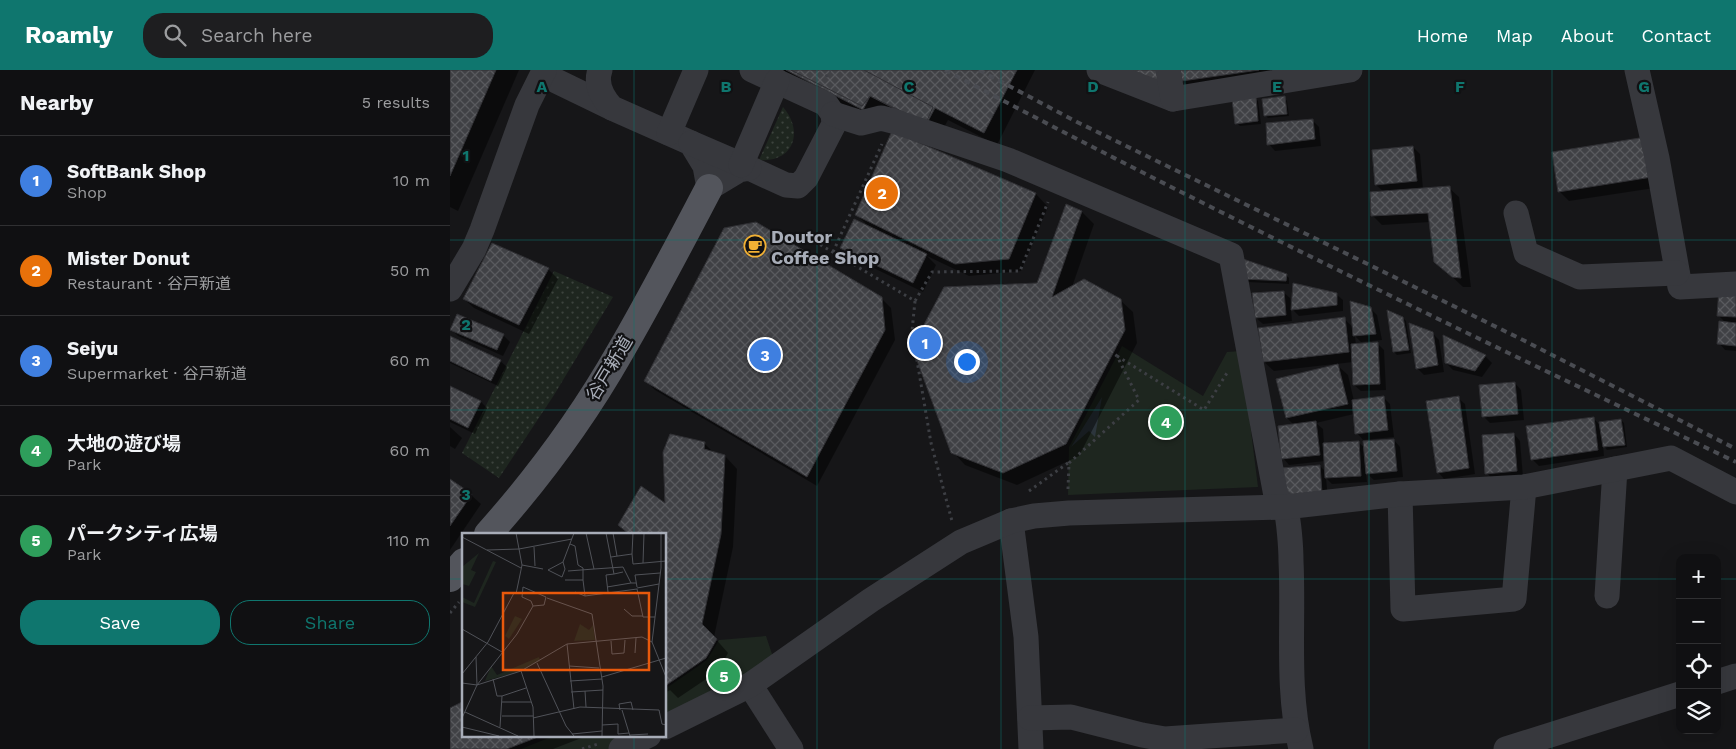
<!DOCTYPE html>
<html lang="en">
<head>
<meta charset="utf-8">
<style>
  :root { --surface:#101012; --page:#1e1e20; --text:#f1f3f6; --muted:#9c9d9f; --line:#303032; --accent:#0f766e }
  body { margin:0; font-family:"Work Sans","Noto Sans JP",sans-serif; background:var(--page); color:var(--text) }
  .controls { position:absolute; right:15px; bottom:15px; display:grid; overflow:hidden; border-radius:10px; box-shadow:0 5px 20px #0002 }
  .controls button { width:45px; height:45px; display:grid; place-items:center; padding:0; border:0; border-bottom:1px solid var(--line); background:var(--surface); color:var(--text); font:25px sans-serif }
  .you { position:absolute; left:516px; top:291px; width:18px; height:18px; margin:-12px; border:4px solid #fff; border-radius:50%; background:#1a73e8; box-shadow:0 0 0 8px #1a73e833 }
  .badge { display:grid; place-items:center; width:32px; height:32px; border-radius:50%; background:var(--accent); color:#fff; font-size:16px; font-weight:700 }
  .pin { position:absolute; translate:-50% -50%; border:2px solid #fff; box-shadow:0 1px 5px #0006 }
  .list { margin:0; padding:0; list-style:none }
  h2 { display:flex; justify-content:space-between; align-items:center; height:65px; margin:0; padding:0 20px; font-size:21px }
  h2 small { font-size:16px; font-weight:400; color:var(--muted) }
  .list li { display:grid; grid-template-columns:32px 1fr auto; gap:15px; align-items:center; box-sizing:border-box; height:90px; padding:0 20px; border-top:1px solid var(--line) }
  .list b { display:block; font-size:19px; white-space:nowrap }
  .list p { margin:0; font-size:16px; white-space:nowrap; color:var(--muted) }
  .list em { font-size:16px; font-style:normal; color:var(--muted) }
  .actions { display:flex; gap:10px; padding:15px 20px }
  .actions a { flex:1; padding:11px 0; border:1px solid var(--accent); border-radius:20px; text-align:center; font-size:18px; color:var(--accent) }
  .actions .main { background:var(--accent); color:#fff }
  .icon { flex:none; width:28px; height:28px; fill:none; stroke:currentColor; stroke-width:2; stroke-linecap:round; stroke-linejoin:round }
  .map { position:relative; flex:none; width:1286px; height:679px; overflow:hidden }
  header { display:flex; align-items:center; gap:30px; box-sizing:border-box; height:70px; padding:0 25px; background:var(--accent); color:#fff }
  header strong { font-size:24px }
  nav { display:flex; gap:28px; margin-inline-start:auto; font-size:18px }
  .search { width:350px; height:45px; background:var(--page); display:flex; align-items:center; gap:12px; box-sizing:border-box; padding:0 18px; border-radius:20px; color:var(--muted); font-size:19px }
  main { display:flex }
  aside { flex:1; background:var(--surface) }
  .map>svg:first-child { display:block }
</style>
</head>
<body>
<header>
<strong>Roamly</strong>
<div class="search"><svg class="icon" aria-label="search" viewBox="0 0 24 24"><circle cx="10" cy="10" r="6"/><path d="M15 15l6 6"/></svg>Search here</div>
<nav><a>Home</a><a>Map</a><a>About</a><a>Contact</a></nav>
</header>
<main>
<aside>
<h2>Nearby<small>5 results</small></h2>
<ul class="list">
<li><span class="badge" style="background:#3f7fe0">1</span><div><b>SoftBank Shop</b><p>Shop</p></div><em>10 m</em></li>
<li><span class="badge" style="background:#e8710a">2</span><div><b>Mister Donut</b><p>Restaurant · 谷戸新道</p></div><em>50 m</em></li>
<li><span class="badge" style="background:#3f7fe0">3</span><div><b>Seiyu</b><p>Supermarket · 谷戸新道</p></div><em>60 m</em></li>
<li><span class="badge" style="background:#2e9e5b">4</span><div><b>大地の遊び場</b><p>Park</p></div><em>60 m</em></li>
<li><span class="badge" style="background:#2e9e5b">5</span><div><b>パークシティ広場</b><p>Park</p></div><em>110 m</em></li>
</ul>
<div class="actions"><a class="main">Save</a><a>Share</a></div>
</aside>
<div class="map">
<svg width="1286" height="679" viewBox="0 0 1286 679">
  <defs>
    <pattern id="grass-dots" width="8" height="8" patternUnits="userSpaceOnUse" patternTransform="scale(1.25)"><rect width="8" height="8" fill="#1e261f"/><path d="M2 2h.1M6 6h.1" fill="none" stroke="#3c433d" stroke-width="1.8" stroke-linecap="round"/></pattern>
    <pattern id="building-cross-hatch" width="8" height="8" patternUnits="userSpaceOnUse" patternTransform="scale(1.25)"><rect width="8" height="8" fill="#404145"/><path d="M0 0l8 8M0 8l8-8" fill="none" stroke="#595a5e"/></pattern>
  </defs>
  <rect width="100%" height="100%" fill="#161618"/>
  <g fill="url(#grass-dots)">
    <path d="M333 37C354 61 344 93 309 90Z"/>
    <path d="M104 201 163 227 104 325 49 408 12 383Z"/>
  </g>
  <g fill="#1e261f">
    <path d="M672 276 753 326 777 282 791 281 808 417 618 425 619 377Z"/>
    <path d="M316 566 326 596 215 657V619L257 590 269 570Z"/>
    <path d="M106 665H199L171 679H71Z"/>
  </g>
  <path fill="#2c353c" d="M652 327 645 367 639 361 621 377Z"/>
  <g fill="#0007">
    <path d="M0 0H69L8 141 0 137Z"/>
    <path d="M326 0H585L547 75 498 50 489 67 426 51Z"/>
    <path d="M731 0H836L739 17 733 11Z"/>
    <path d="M805 28 808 31 811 54 790 56 787 53Z"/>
    <path d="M834 28 837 31 839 46 818 48 815 45Z"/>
    <path d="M862 50 869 57 871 76 825 81 819 74Z"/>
    <path d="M443 62 586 124 598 137 571 201 519 206 477 186 486 195 473 222 401 187 391 177 418 156 407 145Z"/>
    <path d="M1196 69 1211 117 1119 131 1109 121Z"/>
    <path d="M963 77 970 84 973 119 999 118 1009 127 1021 217H1013L996 201 980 152 932 155 922 145 934 122 926 115Z"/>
    <path d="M632 142 644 154 622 217 670 230 683 242 687 273 629 386 567 415 515 395 503 382 588 215Z"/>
    <path d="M98 199 108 209 79 264 24 238 14 229Z"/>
    <path d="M836 205 839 208V214L797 212 794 209Z"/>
    <path d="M1286 221V281L1275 280 1269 273 1276 253 1269 246Z"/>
    <path d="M833 222 840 228 842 251 813 254 806 248 804 225Z"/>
    <path d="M886 224 893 230V241L849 246 841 238Z"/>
    <path d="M431 228 441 238 445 270 367 416 205 320 195 310Z"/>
    <path d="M920 238 927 245 932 270 911 272 905 266 906 275 928 274 934 280 936 320 911 321 904 315 903 292 886 294 898 305 904 331 933 327 940 334 944 367 913 370 907 363 904 344 866 353 873 359 874 374 908 372 915 378 944 370 950 377 953 407 924 410 916 403 917 412 882 414 876 408 878 429 841 431 870 396 876 402 875 391 839 395 833 388 844 355 837 348 885 296V294L824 301 814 292 894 249 904 258Z"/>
    <path d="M953 248 956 251 961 283 947 285 944 282Z"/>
    <path d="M2 260 53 265 60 272 53 286 8 266Z"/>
    <path d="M982 263 989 270 994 302 974 305 967 298Z"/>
    <path d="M0 267 50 291 57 297 48 316 0 293Z"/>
    <path d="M1035 286 1042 293 1032 307 1003 300 996 293Z"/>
    <path d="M1065 313 1071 320 1074 350 1040 353 1033 346Z"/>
    <path d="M0 317 31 332 37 338 25 364 0 352Z"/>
    <path d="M1008 328 1015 334 1025 404 994 409 988 402Z"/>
    <path d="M1143 348 1151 356 1171 350 1174 353 1177 377 1157 380 1153 375 1154 386 1089 396 1082 389Z"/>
    <path d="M0 357 12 368 5 379 0 376Z"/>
    <path d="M1064 364 1070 371 1073 407 1043 410 1037 403Z"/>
    <path d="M254 373 264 383 275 386 287 399 283 477 264 567 278 583 268 601 228 628 220 620 215 623V464H178L169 455 216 436Z"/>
    <path d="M0 411 21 425 31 434 0 480Z"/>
    <path d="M0 639 14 665H139L103 679H0Z"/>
  </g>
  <g fill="url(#building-cross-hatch)" stroke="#303034">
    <path d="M0 0H46L0 106Z"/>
    <path d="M336 0H567L534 63 485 38 476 55 420 26 413 40Z"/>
    <path d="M341 0H414L483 37 476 53 420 26 412 36Z"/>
    <path d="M681 0H708L709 12Z"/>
    <path d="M730 0H809L732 11Z"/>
    <path d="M835 26 837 44 814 46 812 29Z"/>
    <path d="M806 27 808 51 785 54 782 29Z"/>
    <path d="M863 49 865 69 817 75 816 53Z"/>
    <path d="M442 61 586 123 559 189 505 194 405 145Z"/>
    <path d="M1196 67 1202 107 1108 122 1102 82Z"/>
    <path d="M963 76 967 111 925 115 922 80Z"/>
    <path d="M1000 116 1011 208 1002 207 984 192 978 143 921 146 920 122Z"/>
    <path d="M616 134 632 141 602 227 634 209 671 229 675 260 616 374 553 403 501 383 462 277 494 217 587 213Z"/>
    <path d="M404 149 477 184 463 213 390 178Z"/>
    <path d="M306 152 432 227 435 260 357 407 194 311 274 158Z"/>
    <path d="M42 173 99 198 69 255 13 229Z"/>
    <path d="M793 189 837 204 836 211 793 209Z"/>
    <path d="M843 213 887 223V235L841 240Z"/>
    <path d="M1269 219 1286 220V247L1267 246Z"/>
    <path d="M834 221 836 245 805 248 802 223Z"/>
    <path d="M900 231 921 237 926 264 903 266Z"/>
    <path d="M937 240 953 247 959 280 943 282Z"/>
    <path d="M7 244 54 264 47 280 0 260Z"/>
    <path d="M895 247 899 282 813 292 808 258Z"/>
    <path d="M1269 251 1286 253V276L1267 274Z"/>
    <path d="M959 253 983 262 988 295 966 299Z"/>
    <path d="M993 265 1036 285 1025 301 995 293Z"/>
    <path d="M0 266 51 290 41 311 0 291Z"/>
    <path d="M928 272 930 314 903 315 901 274Z"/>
    <path d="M888 294 898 334 836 348 826 309Z"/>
    <path d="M1065 312 1068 344 1032 347 1029 315Z"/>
    <path d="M0 316 31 331 18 358 0 349Z"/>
    <path d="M934 326 938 360 905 364 902 330Z"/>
    <path d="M1009 326 1019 398 987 403 976 331Z"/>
    <path d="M1144 347 1148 380 1081 390 1076 356Z"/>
    <path d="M1171 349 1175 375 1153 377 1149 352Z"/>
    <path d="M866 351 870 385 831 389 828 356Z"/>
    <path d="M1064 363 1067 401 1035 404 1032 365Z"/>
    <path d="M220 364 255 372 254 379 275 385 271 464 252 554 267 569 256 588 215 616V464H179L168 455 191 416 215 433 213 382Z"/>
    <path d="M944 369 947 401 916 404 913 371Z"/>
    <path d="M909 371 911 406 875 408 873 373Z"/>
    <path d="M870 395 872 423 833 425 831 398Z"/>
    <path d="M0 409 22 424 0 456Z"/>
    <path d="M14 631V665H93L57 679H0V638Z"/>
  </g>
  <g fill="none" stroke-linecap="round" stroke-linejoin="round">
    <g stroke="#3d3f44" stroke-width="3" stroke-dasharray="2.5 4" stroke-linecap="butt">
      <path d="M376 7 380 0"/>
      <path d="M359 168 465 231 482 202 570 201 598 132"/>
      <path d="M383 182 432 74"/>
      <path d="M465 231 462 261 481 373 502 451"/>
      <path d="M667 286 754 340 777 303"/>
      <path d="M618 419 619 393 689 330 667 286 663 283"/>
      <path d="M579 421 618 393"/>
      <path d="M0 543 9 532"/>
      <path d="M132 679 148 674"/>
    </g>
    <g stroke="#37383d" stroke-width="25">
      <path d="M94 0 98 7 162 38"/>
      <path d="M150 0C145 14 153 28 162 38L241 73 255 96 259 118 289 100 299 98 336 115 348 116 356 108 384 54 383 44 376 34 302 0"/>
      <path d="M649 0 723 29 900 0"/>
      <path d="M718 0 723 29"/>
      <path d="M1187 0 1207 88 1230 217 1286 214"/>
      <path d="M383 44 411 53 431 48 443 51 558 90 781 185 826 426C829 429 834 434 835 438 839 447 841 480 841 491 844 553 836 618 851 679"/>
      <path d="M219 63 246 0"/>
      <path d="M241 73 299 98"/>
      <path d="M291 95 327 11"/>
      <path d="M1066 143 1076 183 1130 207 1227 203"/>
      <path d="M0 219 24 179 32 160 77 35 94 1"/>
      <path d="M950 424 953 539 1064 529 1074 417"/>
      <path d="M561 451 576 567 581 679"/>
      <path d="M1157 526 1165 399"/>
      <path d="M1267 612 1286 606"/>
      <path d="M300 615 341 679"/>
      <path d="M580 648 621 647 692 665 715 669 846 660"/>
      <path d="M215 657 300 615 421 530 511 472 561 451 584 446 619 443 835 437 950 424 1074 417 1221 388 1286 422"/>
      <path d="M171 679 199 665"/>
      <path d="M1056 679 1230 624"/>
    </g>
    <g stroke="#53555c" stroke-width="28">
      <path d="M38 464C88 408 133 347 170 282 201 229 230 173 259 118"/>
      <path d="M0 508 14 492"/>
    </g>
    <g stroke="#4a4c52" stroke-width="4" stroke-dasharray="6 5" stroke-linecap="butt">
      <path d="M495 0C755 138 1020 265 1286 392"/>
      <path d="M529 0 627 52 1073 270 1286 379"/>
    </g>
  </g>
  <path fill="none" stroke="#0f766e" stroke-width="1" stroke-opacity="0.55" d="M184 0V464M367 0V679M551 0V679M735 0V679M919 0V679M1102 0V679M0 170H1286M0 340H1286M0 509H14M215 509H1230M1267 509H1286M184 665V679"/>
  <defs>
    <g id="cafe-ring" transform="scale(1.125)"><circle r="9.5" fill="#111113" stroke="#f2b134" stroke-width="1.5"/><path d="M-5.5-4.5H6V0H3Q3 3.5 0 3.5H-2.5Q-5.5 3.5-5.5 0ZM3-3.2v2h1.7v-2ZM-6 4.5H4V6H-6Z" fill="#f2b134"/></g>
  </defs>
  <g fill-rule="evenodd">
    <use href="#cafe-ring" x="305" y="176"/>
  </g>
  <g text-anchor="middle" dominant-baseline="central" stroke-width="4.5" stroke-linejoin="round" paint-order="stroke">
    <g font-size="18" font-weight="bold" fill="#a8adb8" stroke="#111113" text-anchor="start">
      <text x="321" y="166">Doutor<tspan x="321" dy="21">Coffee Shop</tspan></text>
    </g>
    <g font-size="18" fill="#a8adb8" stroke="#111113">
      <text transform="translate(159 298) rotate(-59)">谷戸新道</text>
    </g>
  </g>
  <g transform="translate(12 463)">
    <rect width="204" height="204" fill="#161618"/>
    <path d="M53 83 60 86 47 106 43 103Z" fill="#1e261f"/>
    <path d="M31 28 34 29 13 74 0 69V64L12 70Z" fill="#1e261f"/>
    <path d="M17 20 9 37 14 39 7 53 0 51V34ZM118 91 127 97 131 92 133 107 112 108ZM77 124 78 128 59 138 23 148 29 133 35 142Z" fill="#1e261f"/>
    <path fill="none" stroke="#505258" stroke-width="1" d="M124 0 132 36 161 34 169 50H174M144 0 152 41 161 39M151 0 155 23M199 0V35L190 109 204 144M0 4 59 35M108 11 113 13 116 32 121 35V47M72 14 73 33M25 17 57 16 110 6M170 21 171 0M149 24 170 21 171 31 204 28M101 29 86 37 100 44 103 36 101 29 112 0M181 30 182 0M60 32 81 36M106 38 132 36M103 47H121L123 63M61 54 84 64 82 72 71 73 69 68 60 64ZM145 54 169 50M175 54 173 42 198 40M175 55 197 51M113 59 123 63 175 56 181 84H193M146 59 144 42 152 41M54 61 60 32 54 0M85 65 130 81 141 153 140 203M162 76 170 83H181M0 96 40 119M149 108 150 121 162 120 163 107M105 111 112 176M173 120 174 105M14 124 15 152M75 130 104 193 112 203M107 133 137 135M59 138 71 174 72 203M0 141 26 109 52 60M140 144 204 125M31 146 35 163H40M108 148 140 146M0 150 15 152 59 138 105 111 180 104 190 109M123 158 124 174M109 159 141 157M40 169H69M158 177 157 171 169 169 171 177M160 177 168 203M3 179 56 203M40 183H71M0 185 15 152 55 101 71 73M71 185 118 174 197 177 200 191 204 192M140 192 156 191V201L167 200M0 194 37 203M38 194 40 163 64 155M110 201 140 198M168 202 186 201"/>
    <path fill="#e8590c" fill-opacity="0.15" stroke="#e8590c" stroke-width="2.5" d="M41 60H187V137H41Z"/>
    <rect width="204" height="204" fill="none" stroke="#a8adb8" stroke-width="2.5"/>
  </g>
  <g font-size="16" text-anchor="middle" font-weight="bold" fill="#0f766e" stroke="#111113" stroke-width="4.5" stroke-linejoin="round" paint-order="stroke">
    <text x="92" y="22">A</text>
    <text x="276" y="22">B</text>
    <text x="459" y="22">C</text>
    <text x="643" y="22">D</text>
    <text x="827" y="22">E</text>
    <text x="1010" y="22">F</text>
    <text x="1194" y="22">G</text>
    <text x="16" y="91">1</text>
    <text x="16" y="260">2</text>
    <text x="16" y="430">3</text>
  </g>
</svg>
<div class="controls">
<button>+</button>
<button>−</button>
<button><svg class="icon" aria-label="locate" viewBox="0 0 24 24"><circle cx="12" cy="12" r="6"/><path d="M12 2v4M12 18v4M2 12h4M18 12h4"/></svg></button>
<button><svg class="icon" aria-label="layers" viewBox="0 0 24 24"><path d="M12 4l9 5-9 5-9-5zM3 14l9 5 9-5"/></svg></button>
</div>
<div class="you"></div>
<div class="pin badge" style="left:475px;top:273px;background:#3f7fe0">1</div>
<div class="pin badge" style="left:432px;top:123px;background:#e8710a">2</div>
<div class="pin badge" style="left:315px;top:285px;background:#3f7fe0">3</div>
<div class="pin badge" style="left:716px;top:352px;background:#2e9e5b">4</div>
<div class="pin badge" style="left:274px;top:606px;background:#2e9e5b">5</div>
</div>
</main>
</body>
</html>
